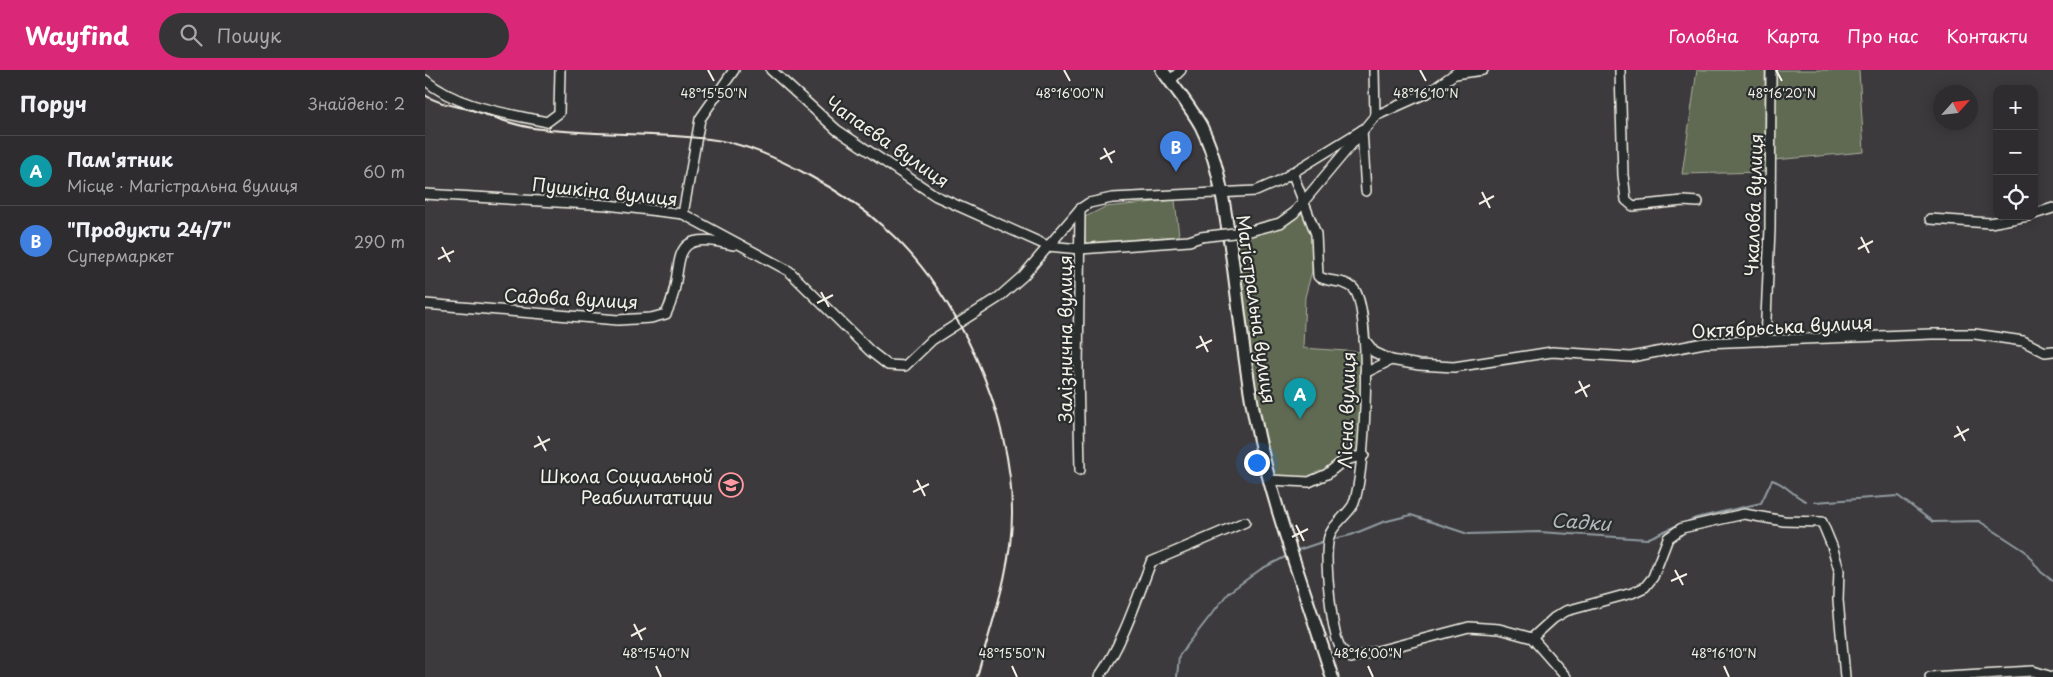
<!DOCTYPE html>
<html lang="uk">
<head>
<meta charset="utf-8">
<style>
  :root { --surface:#2e2c2e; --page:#363436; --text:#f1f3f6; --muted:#a7a7aa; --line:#49484a; --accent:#db2777 }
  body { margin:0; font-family:"Playpen Sans",sans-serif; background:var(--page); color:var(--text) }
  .controls { position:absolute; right:15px; top:15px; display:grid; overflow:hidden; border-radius:10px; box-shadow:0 2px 12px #0003 }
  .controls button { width:45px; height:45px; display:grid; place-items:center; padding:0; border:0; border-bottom:1px solid var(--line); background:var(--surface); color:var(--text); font:25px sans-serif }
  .compass { position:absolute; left:1508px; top:15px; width:45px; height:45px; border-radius:50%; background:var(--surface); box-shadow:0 2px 12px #0003; rotate:63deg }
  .you { position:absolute; left:831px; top:392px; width:18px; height:18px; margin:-12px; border:4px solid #fff; border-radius:50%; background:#1a73e8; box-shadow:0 0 0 8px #1a73e833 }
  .badge { display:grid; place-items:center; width:32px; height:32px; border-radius:50%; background:var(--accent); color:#fff; font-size:16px; font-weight:700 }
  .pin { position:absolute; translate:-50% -41px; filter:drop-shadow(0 1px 2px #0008) }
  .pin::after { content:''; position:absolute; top:26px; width:18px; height:15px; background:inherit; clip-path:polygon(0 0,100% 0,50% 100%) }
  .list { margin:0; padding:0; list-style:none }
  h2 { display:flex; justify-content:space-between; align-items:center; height:65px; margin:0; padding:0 20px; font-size:21px }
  h2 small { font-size:16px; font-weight:400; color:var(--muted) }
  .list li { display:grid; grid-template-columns:32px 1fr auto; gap:15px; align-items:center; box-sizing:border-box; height:70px; padding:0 20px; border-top:1px solid var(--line) }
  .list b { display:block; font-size:19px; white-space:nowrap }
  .list p { margin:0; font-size:16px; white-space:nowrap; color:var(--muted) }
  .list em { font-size:16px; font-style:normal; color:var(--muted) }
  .icon { flex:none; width:28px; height:28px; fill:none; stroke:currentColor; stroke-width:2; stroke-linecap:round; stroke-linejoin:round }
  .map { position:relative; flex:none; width:1628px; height:607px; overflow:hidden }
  header { display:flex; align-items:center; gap:30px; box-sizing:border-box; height:70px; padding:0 25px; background:var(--accent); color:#fff }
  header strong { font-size:24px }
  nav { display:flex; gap:28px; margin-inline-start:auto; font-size:18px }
  .search { width:350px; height:45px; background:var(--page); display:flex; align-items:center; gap:12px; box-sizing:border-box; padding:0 18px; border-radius:28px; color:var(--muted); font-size:19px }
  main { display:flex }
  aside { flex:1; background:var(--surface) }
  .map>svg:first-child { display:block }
</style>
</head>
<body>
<header>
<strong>Wayfind</strong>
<div class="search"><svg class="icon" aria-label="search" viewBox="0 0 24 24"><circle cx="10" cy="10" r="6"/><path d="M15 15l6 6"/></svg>Пошук</div>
<nav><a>Головна</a><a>Карта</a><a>Про нас</a><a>Контакти</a></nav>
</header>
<main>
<aside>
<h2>Поруч<small>Знайдено: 2</small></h2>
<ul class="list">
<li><span class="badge" style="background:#0f9aa8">A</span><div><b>Пам'ятник</b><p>Місце · Магістральна вулиця</p></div><em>60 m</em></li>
<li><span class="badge" style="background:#3f7fe0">B</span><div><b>&quot;Продукти 24/7&quot;</b><p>Супермаркет</p></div><em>290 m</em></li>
</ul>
</aside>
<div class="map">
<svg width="1628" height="607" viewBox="0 0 1628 607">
  <rect width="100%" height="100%" fill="#3d3a3d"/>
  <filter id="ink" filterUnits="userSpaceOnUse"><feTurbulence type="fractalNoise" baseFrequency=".02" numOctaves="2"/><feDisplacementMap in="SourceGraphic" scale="10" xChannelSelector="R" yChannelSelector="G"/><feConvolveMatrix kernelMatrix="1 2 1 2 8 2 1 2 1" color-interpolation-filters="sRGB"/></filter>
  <g filter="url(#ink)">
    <g fill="#616b52" stroke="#aaae9d">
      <path d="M1272 0H1340V102L1257 104Z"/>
      <path d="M1351 0H1434L1439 82 1349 90Z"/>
      <path d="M750 130 754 166 660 173V147L680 137Z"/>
      <path d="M877 141 887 164V201L880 227 878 278 936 282V379L934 384 885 408 847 406 834 346 812 169 856 157Z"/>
    </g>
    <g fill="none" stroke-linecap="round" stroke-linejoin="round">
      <g stroke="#909ba0" stroke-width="2">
        <path d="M1390 432 1473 426 1508 452 1554 451 1600 481 1616 502 1628 511"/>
        <path d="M1257 454 1271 448 1336 433 1347 410C1361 414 1368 426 1381 431"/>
        <path d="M908 469 926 465 958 452 986 445 1043 464 1114 462 1222 469 1253 455"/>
        <path d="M873 480 897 472"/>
        <path d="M752 607 754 586 803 523 836 499 862 486"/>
      </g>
      <g stroke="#f4f1e8" stroke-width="12">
        <g id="street">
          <path d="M346 0 412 60 511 126 623 176 655 179 764 171 776 167"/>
          <path d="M1195 0 1198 105 1201 130 1208 136 1258 131 1273 132"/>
          <path d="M1030 4 1058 0"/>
          <path d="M0 10C33 38 81 43 122 52L134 43 135 0"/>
          <path d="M745 11 756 0"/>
          <path d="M950 46 1006 21 1035 0"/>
          <path d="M937 60 941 121"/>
          <path d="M867 102 891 164 893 206C903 213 918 209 928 218 948 236 941 408 928 435 921 447 904 457 903 472 900 491 906 567 917 580 920 583 924 585 926 588L1044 557 1074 559 1107 568 1141 607"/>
          <path d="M0 124 182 135 258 144 364 201 445 281 463 295 480 296 507 270 573 228 598 206 655 139 664 133 687 128 831 121 854 111 937 60"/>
          <path d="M655 139 653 301 655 400"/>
          <path d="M258 144 275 49 309 0"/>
          <path d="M1609 144 1628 138"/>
          <path d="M1505 149 1565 153 1603 146"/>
          <path d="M825 161 855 153 869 143 950 46 949 0"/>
          <path d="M0 234 193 250 226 248 241 244C264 199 235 156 308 175"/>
          <path d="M939 269 949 282 966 290 940 303"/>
          <path d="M1340 271 1345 159 1346 0"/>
          <path d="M966 290 994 295 1029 297 1127 282 1206 287 1279 273 1506 264H1550L1598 271 1620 282 1628 281"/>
          <path d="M844 410 884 412 902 404 918 391 939 385"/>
          <path d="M1107 568 1129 548 1141 541 1207 523 1220 517 1228 507 1243 468 1257 458 1319 444 1359 451 1397 452 1407 476 1414 500 1413 530 1420 607"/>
          <path d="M674 607C698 573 711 531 726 492L820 452"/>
          <path d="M1505 607 1608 601 1627 607"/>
        </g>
      </g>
      <g stroke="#f4f1e8" stroke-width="15">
        <path id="secondary" d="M737 0C750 18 765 36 776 56 791 86 797 121 802 154 813 219 817 285 830 349 847 437 881 522 907 607"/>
      </g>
      <use href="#street" stroke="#2a2d2e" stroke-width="9"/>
      <use href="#secondary" stroke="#2a2d2e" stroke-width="11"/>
      <path stroke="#f4f1e8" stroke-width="2" d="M0 25C13 34 32 36 47 40 66 46 87 55 108 58 166 66 226 62 284 69 320 73 354 89 385 106 413 121 438 138 461 159 534 224 588 347 587 444 587 500 566 554 552 607"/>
      <g stroke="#f4f1e8" stroke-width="12" stroke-linecap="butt">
        <path id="street-bridge" d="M776 167 825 161"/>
      </g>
      <use href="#street-bridge" stroke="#2a2d2e" stroke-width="9"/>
    </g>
  </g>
  <path fill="none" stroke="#f4f1e8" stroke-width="2" d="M283 0 289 11M639 0 645 11M995 0 1001 11M1351 0 1357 11M679 78 687 93M675 89 690 81M1057 122 1065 138M1054 134 1069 126M1436 167 1444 183M17 177 25 192M1433 179 1448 171M13 189 29 181M396 222 404 237M392 233 408 225M775 266 783 282M771 278 787 270M1154 311 1162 327M1150 323 1165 315M1532 356 1540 371M113 366 121 381M1529 367 1544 359M109 377 125 369M492 410 500 426M488 422 504 414M871 455 879 471M867 467 883 459M1250 500 1258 515M1246 511 1262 504M209 554 217 570M206 566 221 558M231 596 236 607M587 596 592 607M943 596 948 607M1299 596 1304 607"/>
  <defs>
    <g id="university-ring" transform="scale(1.25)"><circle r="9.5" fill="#2a2d2e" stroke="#ff9aa2" stroke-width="1.5"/><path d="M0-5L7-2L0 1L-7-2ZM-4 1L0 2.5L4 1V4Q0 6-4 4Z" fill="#ff9aa2"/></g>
  </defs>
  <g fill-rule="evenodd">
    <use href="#university-ring" x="306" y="415"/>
  </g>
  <g text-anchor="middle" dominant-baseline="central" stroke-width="4.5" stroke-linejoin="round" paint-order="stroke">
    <g font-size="18" fill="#f4f1e8" stroke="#2a2d2e">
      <text transform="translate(463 71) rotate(35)">Чапаєва вулиця</text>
      <text transform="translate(180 121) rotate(6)">Пушкіна вулиця</text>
      <text transform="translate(1328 135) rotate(-88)">Чкалова вулиця</text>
      <text transform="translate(146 228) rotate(3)">Садова вулиця</text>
      <text transform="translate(832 239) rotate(82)">Магістральна вулиця</text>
      <text transform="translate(1357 256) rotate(-3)">Октябрьська вулиця</text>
      <text transform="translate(639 269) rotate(-90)">Залізнична вулиця</text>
      <text transform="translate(921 340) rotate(-88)">Лісна вулиця</text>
    </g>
    <g font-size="18" fill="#f4f1e8" stroke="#2a2d2e" text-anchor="end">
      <text x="288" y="405">Школа Социальной<tspan x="288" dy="21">Реабилитатции</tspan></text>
    </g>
    <g font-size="19" font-style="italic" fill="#b2b7b8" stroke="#2a2d2e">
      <text transform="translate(1156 451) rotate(4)">Садки</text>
    </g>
  </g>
  <g font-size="12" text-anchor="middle" fill="#f4f1e8" stroke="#2a2d2e" stroke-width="4.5" stroke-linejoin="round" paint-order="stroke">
    <text x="289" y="28">48°15'50"N</text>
    <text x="645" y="28">48°16'00"N</text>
    <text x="1001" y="28">48°16'10"N</text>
    <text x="1357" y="28">48°16'20"N</text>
    <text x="231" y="588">48°15'40"N</text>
    <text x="587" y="588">48°15'50"N</text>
    <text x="943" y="588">48°16'00"N</text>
    <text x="1299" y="588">48°16'10"N</text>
  </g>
</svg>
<div class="controls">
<button>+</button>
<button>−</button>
<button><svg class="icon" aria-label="locate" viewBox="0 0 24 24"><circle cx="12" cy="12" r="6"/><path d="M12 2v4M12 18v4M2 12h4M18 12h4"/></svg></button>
</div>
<svg class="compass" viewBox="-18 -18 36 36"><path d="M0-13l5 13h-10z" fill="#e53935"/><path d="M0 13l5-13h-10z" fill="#a7a7aa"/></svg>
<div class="you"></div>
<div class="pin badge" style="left:875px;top:349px;background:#0f9aa8">A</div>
<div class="pin badge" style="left:751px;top:102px;background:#3f7fe0">B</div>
</div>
</main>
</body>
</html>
